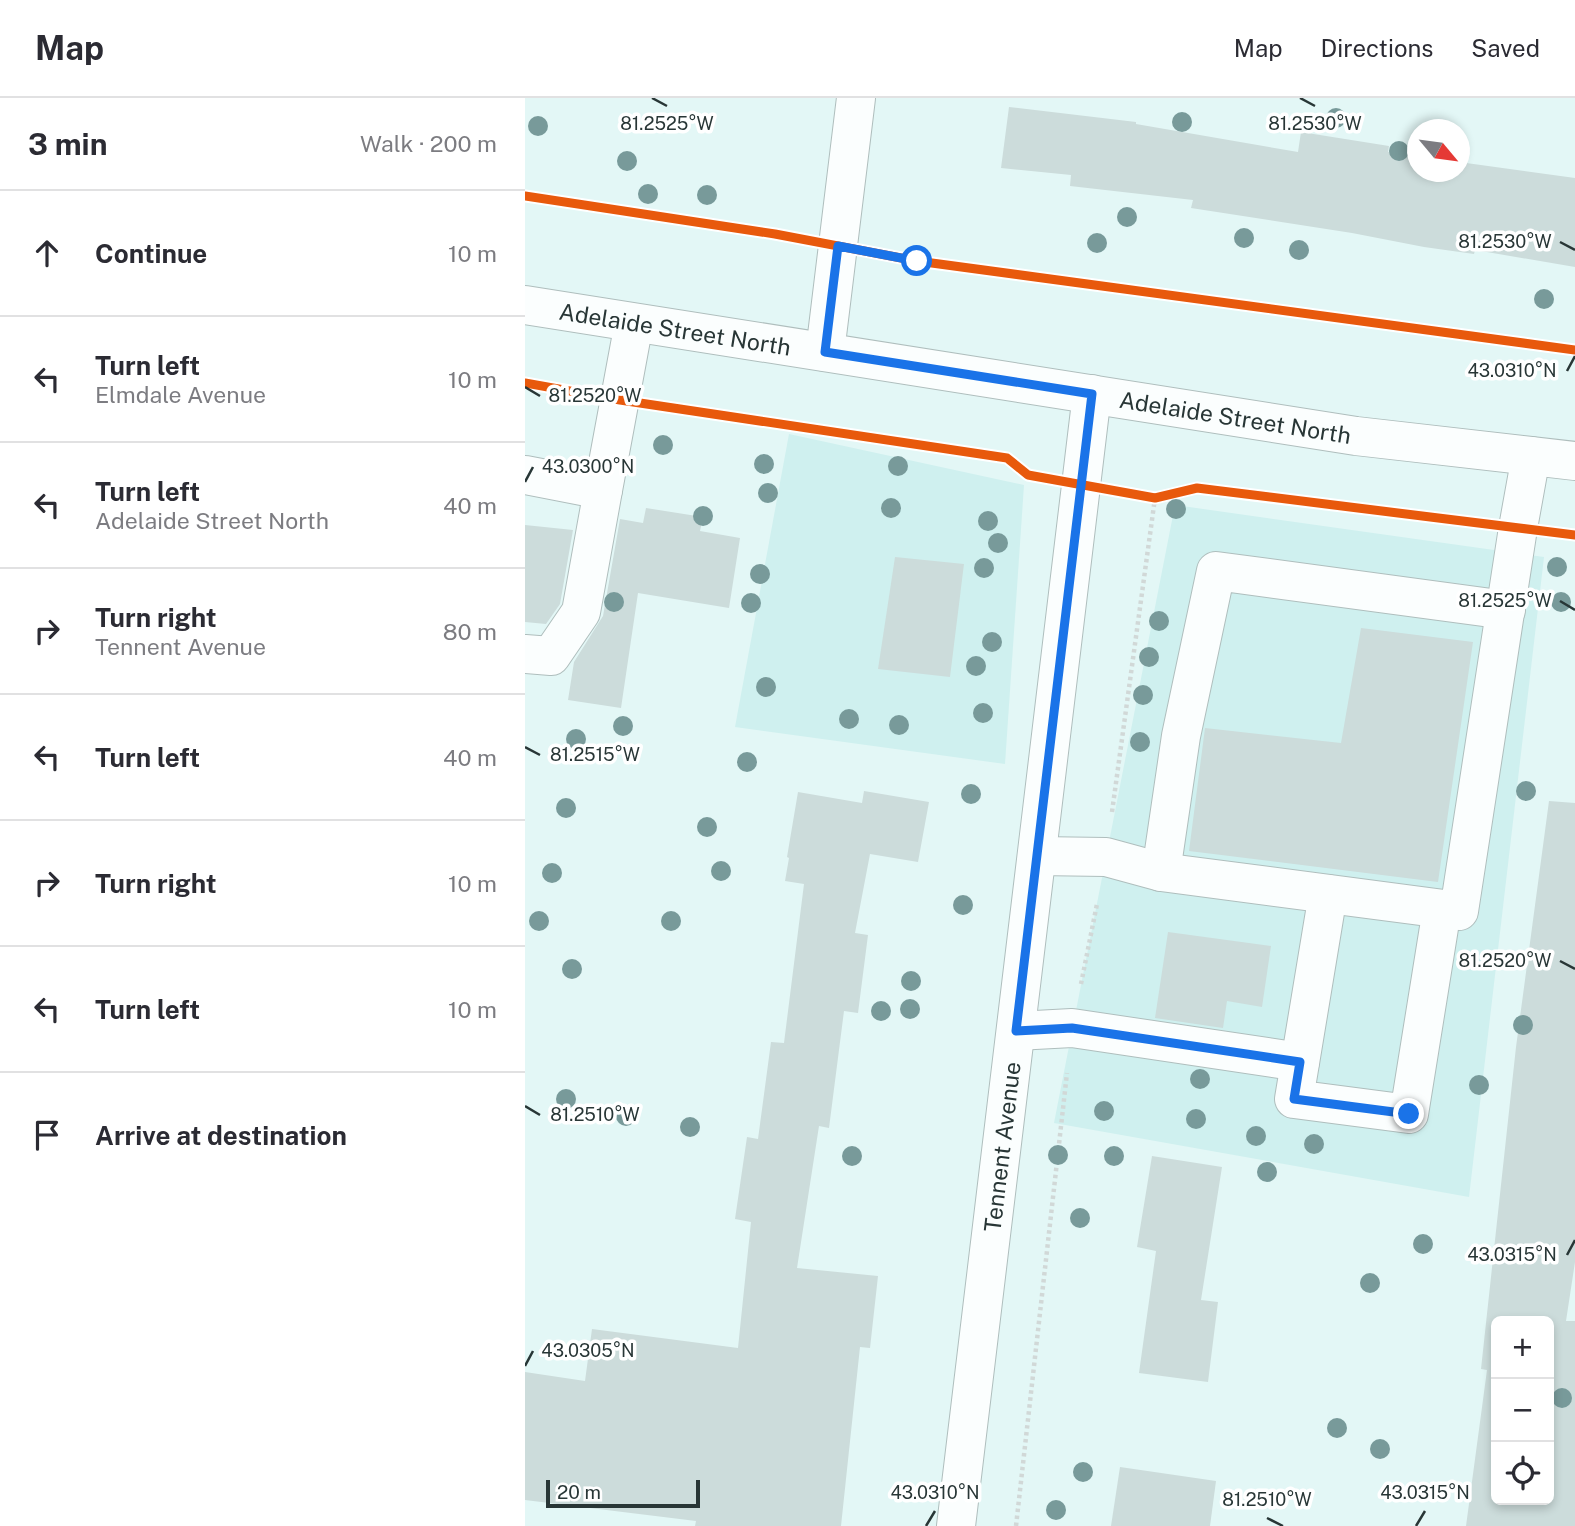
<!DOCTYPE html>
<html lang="en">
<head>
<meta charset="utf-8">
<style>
  :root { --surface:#fff; --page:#f7f7f7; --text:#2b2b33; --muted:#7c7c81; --line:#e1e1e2 }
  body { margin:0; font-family:"Public Sans",sans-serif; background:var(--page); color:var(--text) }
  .controls { position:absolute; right:21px; bottom:21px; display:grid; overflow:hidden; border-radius:10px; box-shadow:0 4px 10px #0003 }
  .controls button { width:63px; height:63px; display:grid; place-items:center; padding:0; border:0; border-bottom:2px solid var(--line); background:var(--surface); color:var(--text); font:35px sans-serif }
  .compass { position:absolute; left:882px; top:21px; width:63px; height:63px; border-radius:50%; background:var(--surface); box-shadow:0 4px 10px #0003; rotate:119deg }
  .scale { position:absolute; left:21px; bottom:18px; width:154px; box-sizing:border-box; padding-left:7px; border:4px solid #283636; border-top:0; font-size:19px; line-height:24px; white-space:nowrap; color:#283636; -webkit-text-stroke:5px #fff; paint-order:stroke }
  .stop { position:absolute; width:21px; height:21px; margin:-16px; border:5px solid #1a73e8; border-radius:50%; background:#fff }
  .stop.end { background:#1a73e8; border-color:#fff; box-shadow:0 2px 7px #0008 }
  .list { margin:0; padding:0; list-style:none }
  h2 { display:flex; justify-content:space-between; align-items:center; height:91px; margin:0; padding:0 28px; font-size:30px }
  h2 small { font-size:23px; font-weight:400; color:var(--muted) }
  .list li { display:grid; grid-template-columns:46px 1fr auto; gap:21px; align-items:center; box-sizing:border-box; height:126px; padding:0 28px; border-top:2px solid var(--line) }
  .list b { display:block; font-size:26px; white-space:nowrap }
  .list p { margin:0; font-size:23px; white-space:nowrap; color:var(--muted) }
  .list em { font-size:23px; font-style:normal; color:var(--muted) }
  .icon { flex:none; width:38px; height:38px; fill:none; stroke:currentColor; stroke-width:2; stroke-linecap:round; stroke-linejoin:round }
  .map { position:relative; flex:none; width:1050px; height:1428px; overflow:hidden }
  header { display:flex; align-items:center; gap:42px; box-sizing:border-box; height:98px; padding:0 35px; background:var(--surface); border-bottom:2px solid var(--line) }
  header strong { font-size:33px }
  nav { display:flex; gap:38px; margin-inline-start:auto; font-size:24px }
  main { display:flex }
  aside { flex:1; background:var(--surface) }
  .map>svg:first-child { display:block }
</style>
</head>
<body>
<header>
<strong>Map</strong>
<nav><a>Map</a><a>Directions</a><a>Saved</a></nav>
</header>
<main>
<aside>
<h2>3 min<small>Walk · 200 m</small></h2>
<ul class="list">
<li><svg class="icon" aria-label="ahead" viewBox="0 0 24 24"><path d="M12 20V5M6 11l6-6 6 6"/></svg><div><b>Continue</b></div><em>10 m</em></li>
<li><svg class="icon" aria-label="left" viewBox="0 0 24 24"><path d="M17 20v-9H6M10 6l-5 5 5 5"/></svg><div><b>Turn left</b><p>Elmdale Avenue</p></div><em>10 m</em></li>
<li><svg class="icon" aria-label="left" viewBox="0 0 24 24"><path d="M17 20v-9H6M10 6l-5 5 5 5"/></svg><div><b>Turn left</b><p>Adelaide Street North</p></div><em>40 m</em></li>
<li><svg class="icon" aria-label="right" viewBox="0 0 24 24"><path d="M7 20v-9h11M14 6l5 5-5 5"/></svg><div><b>Turn right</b><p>Tennent Avenue</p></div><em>80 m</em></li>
<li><svg class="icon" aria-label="left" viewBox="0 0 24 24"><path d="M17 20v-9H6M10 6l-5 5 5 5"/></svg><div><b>Turn left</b></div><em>40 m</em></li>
<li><svg class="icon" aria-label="right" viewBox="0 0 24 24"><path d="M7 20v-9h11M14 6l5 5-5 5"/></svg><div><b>Turn right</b></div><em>10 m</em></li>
<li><svg class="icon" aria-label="left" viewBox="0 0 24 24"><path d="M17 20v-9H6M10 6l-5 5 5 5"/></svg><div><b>Turn left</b></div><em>10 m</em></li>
<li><svg class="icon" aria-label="arrive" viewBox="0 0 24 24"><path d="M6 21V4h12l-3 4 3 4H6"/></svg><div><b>Arrive at destination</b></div></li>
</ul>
</aside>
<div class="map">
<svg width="1050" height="1428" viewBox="0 0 1050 1428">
  <rect width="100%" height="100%" fill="#e3f7f6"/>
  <g fill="#cff0ef">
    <path d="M264 336 499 387 480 666 210 629Z"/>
    <path d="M650 407 1019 459 944 1099 529 1025Z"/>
  </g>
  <g fill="#ccdcdb" fill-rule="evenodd">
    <path d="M484 9 611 24V26L773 54 776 34 864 48 863 54 892 58V74H934V64L1050 80V169L950 152 949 156 899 149 827 135 666 110 668 102 545 88 546 77 476 70Z"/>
    <path d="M121 410 178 419 175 433 215 440 204 510 113 495 96 610 43 602 49 564 78 518 95 421 118 425Z"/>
    <path d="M0 427 48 432 35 506 21 526 0 524Z"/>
    <path d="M370 459 439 466 425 579 353 571Z"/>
    <path d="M836 530 948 544 913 784 664 753 680 630 816 645Z"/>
    <path d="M339 693 404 704 393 764 345 756 330 835 343 837 333 915 319 913 304 1030 294 1028 272 1170 353 1178 345 1250 335 1249 316 1428H170L171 1423 0 1402V1274L60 1283 67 1231 213 1250 226 1124 210 1121 222 1039 233 1041 246 944 259 945 279 786 260 783 264 760 262 759 273 694 337 705Z"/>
    <path d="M1024 703 1050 705V1164L1041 1223H1050V1428H941L962 1272 956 1271 991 949ZM971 1223H1024V1402H971Z"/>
    <path d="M643 834 746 848 737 909 702 903 698 930 630 920Z"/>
    <path d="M627 1058 697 1069 676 1202 693 1204 683 1284 614 1275 631 1153 612 1149Z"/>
    <path d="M595 1369 691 1383 685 1428H586Z"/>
  </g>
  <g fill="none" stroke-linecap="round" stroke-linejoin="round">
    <g stroke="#afbebd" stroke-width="40">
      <g id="minor">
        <path d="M300 254 331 0"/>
        <path d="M0 377 78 392 109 225"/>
        <path d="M0 556 26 558 56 514 78 392"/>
        <path d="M512 758 581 759 636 774 934 813 993 430 1006 358"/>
        <path d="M636 774 656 638 691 473 981 512"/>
        <path d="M803 796 769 1001 884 1016 917 811"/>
        <path d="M491 933 547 930 775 964"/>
        <path id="s1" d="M431 1428 567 296"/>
      </g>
    </g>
    <g stroke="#afbebd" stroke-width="40">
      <g id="major">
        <path id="s2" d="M0 207 831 338 1050 363"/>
      </g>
    </g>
    <g stroke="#d1d8d7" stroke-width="4.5" stroke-dasharray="3.5 3.5" stroke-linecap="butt">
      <path d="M587 714 630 400"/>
      <path d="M556 886 572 806"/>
      <path d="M491 1428 542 975"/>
    </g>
    <use href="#minor" stroke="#fbfefe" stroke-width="38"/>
    <use href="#major" stroke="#fbfefe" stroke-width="38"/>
    <g stroke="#fff" stroke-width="13">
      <g id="cycleway">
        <path d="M0 98 250 136 392 163 1050 252"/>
        <path d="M0 285 95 302 482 360 503 377 630 400 672 390 1050 437"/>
      </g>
    </g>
    <use href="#cycleway" stroke="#e8590c" stroke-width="9"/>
  </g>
  <g fill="#789a9a">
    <circle cx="811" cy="20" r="10"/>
    <circle cx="657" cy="24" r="10"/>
    <circle cx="13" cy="28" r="10"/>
    <circle cx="874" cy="53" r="10"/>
    <circle cx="102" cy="63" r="10"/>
    <circle cx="123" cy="96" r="10"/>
    <circle cx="182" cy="97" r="10"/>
    <circle cx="602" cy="119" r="10"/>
    <circle cx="719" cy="140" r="10"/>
    <circle cx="572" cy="145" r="10"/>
    <circle cx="774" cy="152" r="10"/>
    <circle cx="1019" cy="201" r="10"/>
    <circle cx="138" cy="347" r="10"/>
    <circle cx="239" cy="366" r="10"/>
    <circle cx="373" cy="368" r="10"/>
    <circle cx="243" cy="395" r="10"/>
    <circle cx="366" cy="410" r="10"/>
    <circle cx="651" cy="411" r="10"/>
    <circle cx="178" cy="418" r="10"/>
    <circle cx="463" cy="423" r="10"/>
    <circle cx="473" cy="445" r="10"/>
    <circle cx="1032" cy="469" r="10"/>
    <circle cx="459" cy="470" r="10"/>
    <circle cx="235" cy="476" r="10"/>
    <circle cx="89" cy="504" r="10"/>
    <circle cx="1036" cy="504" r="10"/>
    <circle cx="226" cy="505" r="10"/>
    <circle cx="634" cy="523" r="10"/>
    <circle cx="467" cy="544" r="10"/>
    <circle cx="624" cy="559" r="10"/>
    <circle cx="451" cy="568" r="10"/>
    <circle cx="241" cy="589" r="10"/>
    <circle cx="618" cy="597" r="10"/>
    <circle cx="458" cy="615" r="10"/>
    <circle cx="324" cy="621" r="10"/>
    <circle cx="374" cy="627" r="10"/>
    <circle cx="98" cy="628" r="10"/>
    <circle cx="51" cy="641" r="10"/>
    <circle cx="615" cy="644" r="10"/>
    <circle cx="222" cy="664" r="10"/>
    <circle cx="1001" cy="693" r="10"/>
    <circle cx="446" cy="696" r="10"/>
    <circle cx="41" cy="710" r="10"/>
    <circle cx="182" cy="729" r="10"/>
    <circle cx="196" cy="773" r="10"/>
    <circle cx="27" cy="775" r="10"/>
    <circle cx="438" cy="807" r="10"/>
    <circle cx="14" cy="823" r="10"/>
    <circle cx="146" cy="823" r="10"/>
    <circle cx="47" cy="871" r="10"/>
    <circle cx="386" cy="883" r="10"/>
    <circle cx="385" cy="911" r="10"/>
    <circle cx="356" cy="913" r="10"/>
    <circle cx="998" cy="927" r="10"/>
    <circle cx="675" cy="981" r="10"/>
    <circle cx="954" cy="987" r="10"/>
    <circle cx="41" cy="1001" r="10"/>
    <circle cx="579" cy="1013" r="10"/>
    <circle cx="101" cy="1018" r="10"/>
    <circle cx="671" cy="1021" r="10"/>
    <circle cx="165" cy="1029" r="10"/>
    <circle cx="731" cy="1038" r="10"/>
    <circle cx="789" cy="1046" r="10"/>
    <circle cx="533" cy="1057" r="10"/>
    <circle cx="327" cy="1058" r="10"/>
    <circle cx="589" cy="1058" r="10"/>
    <circle cx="742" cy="1074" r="10"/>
    <circle cx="555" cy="1120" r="10"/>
    <circle cx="898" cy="1146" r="10"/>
    <circle cx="845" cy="1185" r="10"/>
    <circle cx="1037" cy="1300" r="10"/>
    <circle cx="812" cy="1330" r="10"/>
    <circle cx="855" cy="1351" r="10"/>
    <circle cx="558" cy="1374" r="10"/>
    <circle cx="531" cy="1412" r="10"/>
  </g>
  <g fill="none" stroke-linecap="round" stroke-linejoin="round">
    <path stroke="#1a73e8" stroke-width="9" d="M392 163 313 148 300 254 567 296 491 933 547 930 775 964 769 1001 884 1016"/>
  </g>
  <path fill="none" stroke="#283636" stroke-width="2.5" d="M127 0 142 8M775 0 790 8M1035 144 1050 152M1042 273 1050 258M0 289 15 298M0 384 8 369M1035 503 1050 512M0 649 15 657M1035 863 1050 871M0 1008 15 1017M1042 1157 1050 1142M0 1268 8 1253M742 1420 758 1428M401 1428 410 1413M891 1428 900 1413"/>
  <g text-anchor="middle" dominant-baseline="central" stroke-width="7" stroke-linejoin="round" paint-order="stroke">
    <g font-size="23" fill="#283636" stroke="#fff">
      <text stroke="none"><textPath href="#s2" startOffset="152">Adelaide Street North</textPath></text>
      <text stroke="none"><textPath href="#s2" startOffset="719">Adelaide Street North</textPath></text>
      <text stroke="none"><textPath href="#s1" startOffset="382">Tennent Avenue</textPath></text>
    </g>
  </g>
  <g font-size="18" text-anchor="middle" fill="#283636" stroke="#fff" stroke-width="7" stroke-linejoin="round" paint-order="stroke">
    <text x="142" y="32">81.2525°W</text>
    <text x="790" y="32">81.2530°W</text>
    <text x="980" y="150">81.2530°W</text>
    <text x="987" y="279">43.0310°N</text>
    <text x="70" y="304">81.2520°W</text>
    <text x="63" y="375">43.0300°N</text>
    <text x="980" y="509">81.2525°W</text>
    <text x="70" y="663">81.2515°W</text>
    <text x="980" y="869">81.2520°W</text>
    <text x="70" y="1023">81.2510°W</text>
    <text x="987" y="1163">43.0315°N</text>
    <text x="63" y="1259">43.0305°N</text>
    <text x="410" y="1401">43.0310°N</text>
    <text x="900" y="1401">43.0315°N</text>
    <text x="742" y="1408">81.2510°W</text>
  </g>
</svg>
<div class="controls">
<button>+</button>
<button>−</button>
<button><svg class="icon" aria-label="locate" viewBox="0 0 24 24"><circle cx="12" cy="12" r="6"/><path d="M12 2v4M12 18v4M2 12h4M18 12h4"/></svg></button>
</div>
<svg class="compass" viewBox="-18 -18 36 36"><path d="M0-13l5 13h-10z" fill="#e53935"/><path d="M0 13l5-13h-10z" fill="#7c7c81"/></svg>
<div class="scale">20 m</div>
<div class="stop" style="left:392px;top:163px"></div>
<div class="stop end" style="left:884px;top:1016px"></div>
</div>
</main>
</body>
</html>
